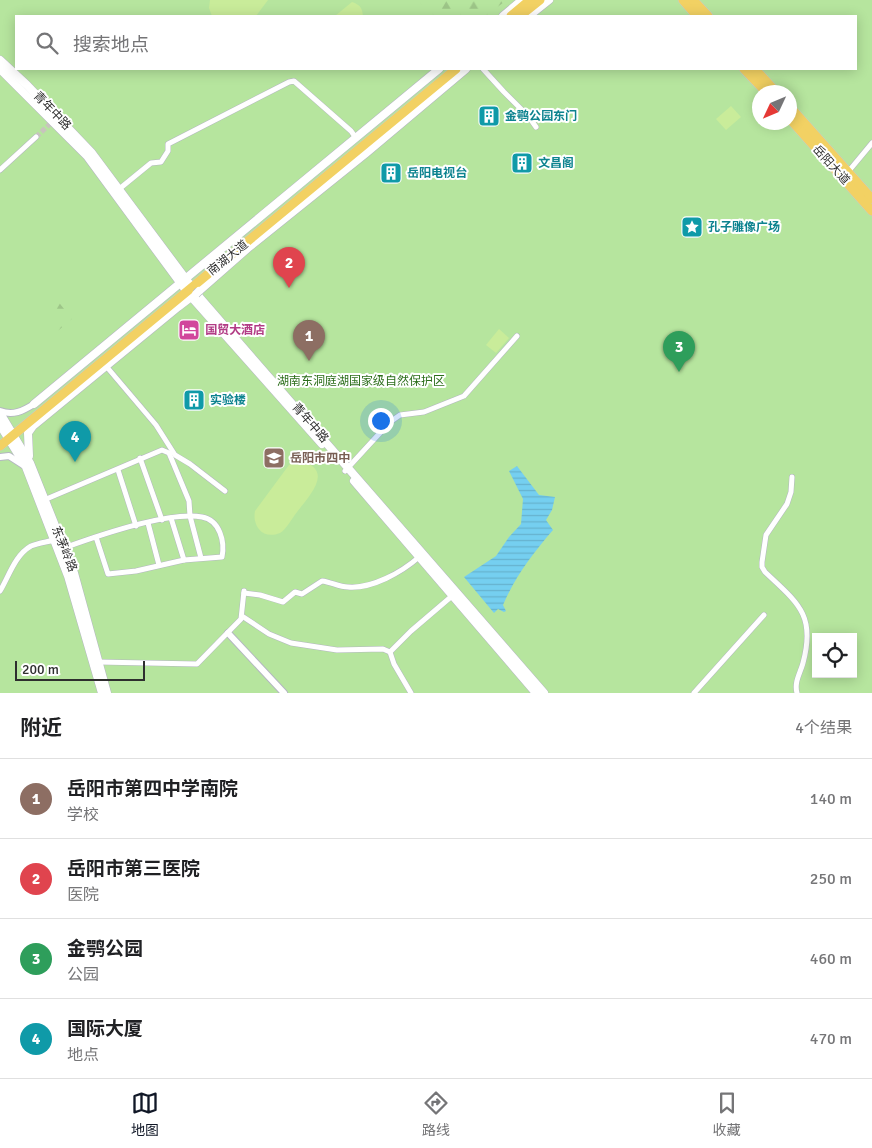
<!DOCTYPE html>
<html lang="zh">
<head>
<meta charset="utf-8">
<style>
  :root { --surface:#fff; --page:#f6f6f6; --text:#202124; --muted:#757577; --line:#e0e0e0; --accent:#111827 }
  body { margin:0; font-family:Signika,"Noto Sans SC",sans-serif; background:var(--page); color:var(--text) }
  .controls { position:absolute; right:15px; bottom:15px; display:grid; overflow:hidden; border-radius:0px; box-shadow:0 2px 12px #0003 }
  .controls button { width:45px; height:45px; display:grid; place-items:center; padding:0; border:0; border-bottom:1px solid var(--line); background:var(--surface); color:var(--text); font:25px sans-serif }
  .compass { position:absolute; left:752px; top:85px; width:45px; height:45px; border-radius:50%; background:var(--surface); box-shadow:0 2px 12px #0003; rotate:226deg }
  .scale { position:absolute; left:15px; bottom:12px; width:130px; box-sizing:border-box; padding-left:5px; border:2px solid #2e2e2e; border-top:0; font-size:14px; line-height:18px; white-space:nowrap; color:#2e2e2e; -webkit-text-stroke:4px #fff; paint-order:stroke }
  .you { position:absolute; left:380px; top:420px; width:18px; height:18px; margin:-12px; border:4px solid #fff; border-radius:50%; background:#1a73e8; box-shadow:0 0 0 8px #1a73e833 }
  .badge { display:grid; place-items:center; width:32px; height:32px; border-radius:50%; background:var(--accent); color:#fff; font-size:16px; font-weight:700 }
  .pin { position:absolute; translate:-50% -41px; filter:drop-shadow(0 1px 2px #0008) }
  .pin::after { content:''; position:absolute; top:26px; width:18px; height:15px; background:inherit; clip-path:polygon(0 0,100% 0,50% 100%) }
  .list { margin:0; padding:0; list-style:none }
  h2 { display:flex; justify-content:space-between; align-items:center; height:65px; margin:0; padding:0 20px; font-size:21px }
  h2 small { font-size:16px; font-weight:400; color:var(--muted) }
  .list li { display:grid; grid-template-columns:32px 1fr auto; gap:15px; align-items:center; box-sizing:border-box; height:80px; padding:0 20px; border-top:1px solid var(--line) }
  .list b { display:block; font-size:19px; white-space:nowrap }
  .list p { margin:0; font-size:16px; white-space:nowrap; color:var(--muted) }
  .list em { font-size:16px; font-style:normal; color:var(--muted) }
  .icon { flex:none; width:28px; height:28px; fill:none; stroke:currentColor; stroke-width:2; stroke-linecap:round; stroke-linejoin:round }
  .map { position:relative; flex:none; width:872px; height:693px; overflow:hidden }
  .search { position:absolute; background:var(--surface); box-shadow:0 2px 12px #0003; left:15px; right:15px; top:15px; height:55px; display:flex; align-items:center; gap:12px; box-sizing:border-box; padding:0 18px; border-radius:0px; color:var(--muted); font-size:19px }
  .sheet { height:385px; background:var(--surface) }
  nav { display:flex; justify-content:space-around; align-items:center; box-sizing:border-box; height:70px; border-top:1px solid var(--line); background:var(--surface); font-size:14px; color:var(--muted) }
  nav a { display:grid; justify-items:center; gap:2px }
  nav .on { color:var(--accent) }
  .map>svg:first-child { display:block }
</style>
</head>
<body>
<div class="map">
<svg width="872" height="693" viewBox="0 0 872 693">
  <defs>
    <pattern id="forest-firs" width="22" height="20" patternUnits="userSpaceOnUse" patternTransform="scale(1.25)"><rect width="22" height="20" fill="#b6e59e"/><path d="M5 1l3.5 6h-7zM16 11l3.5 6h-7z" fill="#9dc588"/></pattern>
    <pattern id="water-rules" width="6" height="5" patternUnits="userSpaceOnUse" patternTransform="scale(1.25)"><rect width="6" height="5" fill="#75cff0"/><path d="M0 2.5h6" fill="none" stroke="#66b2ce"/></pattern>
  </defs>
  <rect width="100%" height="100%" fill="#efe9e1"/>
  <path fill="#b6e59e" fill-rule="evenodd" d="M0 0H872V693H0ZM16 16H856V69H16ZM760 92H790V122H760ZM816 637H853V674H816Z"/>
  <g fill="url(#forest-firs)">
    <path d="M420 0H507L485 16H463L456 11 435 16 421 4Z"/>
    <path d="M53 295 72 319 54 334Z"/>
  </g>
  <g fill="#c9ec9a">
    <path d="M210 0H268L256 16H212L209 8Z"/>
    <path d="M352 2C360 5 362 7 363 16H335Z"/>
    <path d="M731 106 741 117 726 130 716 119Z"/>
    <path d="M499 329 509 338 496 353 486 345Z"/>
    <path d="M298 460C336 469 310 495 297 512 292 518 286 530 280 533 263 540 252 526 255 511L289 465Z"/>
  </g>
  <path fill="url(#water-rules)" d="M517 466 539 495 555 497 552 510 546 520 553 530C533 553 515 577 503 605L506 611 504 612 498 609 494 613 464 577 496 556 509 537 521 524 523 499 509 471Z"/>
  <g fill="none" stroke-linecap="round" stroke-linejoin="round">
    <path stroke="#c8c4bd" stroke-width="5" stroke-dasharray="5 2.5" stroke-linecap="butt" d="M36 137 53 121"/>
    <g stroke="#b4b7c1" stroke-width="6">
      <g id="minor">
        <path d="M483 69 504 92 529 117 536 127"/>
        <path d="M0 170 36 137"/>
        <path d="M848 172 872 143"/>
        <path d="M118 190 151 163 161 162 168 151V144L289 82 294 81 351 131 356 138"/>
        <path d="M106 366 156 425 175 455 190 464 225 491"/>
        <path d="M140 458 162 520"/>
        <path d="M118 470 136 526"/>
        <path d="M345 471 390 422 400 415 424 412 464 396 517 336"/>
        <path d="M792 477 791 492 787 504 766 535 762 562V567L765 572C798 603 816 615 803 663 800 674 794 682 797 693"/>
        <path d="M44 500 162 450 169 453 189 501 190 516 201 558"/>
        <path d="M171 518 184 560"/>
        <path d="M148 523 159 565"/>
        <path d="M64 548C97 536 169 511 202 517 220 520 225 542 222 557L184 560 136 571 108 574 96 537"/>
        <path d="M0 591C9 576 15 555 31 546 38 543 47 542 54 540"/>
        <path d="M244 593 260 595 283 602 295 592 302 594 322 581C331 582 339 587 348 587 372 589 402 572 419 557"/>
        <path d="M242 616 269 634 291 643 337 650 383 649 390 652"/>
        <path d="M98 662 197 664 241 619 244 591"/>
        <path d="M411 693 394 664 390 652 411 631 452 596"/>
        <path d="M694 693 764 615"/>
      </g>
    </g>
    <g stroke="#b4b7c1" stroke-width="8">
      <g id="tertiary">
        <path d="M0 411C13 416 23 411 34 404"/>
        <path d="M0 457 9 456 23 465"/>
        <path d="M228 633 284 693"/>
      </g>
    </g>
    <g stroke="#b4b7c1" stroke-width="9">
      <g id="secondary">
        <path d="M503 16 522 0"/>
        <path d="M529 16 549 0"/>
        <path d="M0 60 27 85 91 152 200 298 544 693"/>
        <path d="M0 69 87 156 187 292 322 444"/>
        <path d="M199 291 248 248 365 154 466 69"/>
        <path d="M34 404 439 69"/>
        <path d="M0 413 30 463 74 573 107 693"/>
        <path d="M0 425 26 467 68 576 102 693"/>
        <path d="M29 456 28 433 33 426 178 307 195 294"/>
        <path d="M354 481 536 693"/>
      </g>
    </g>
    <g stroke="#c9c9c9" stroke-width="10">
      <g id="primary">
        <path d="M683 0 697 16"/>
        <path d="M693 0 708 16"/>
        <path d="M511 16 530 0"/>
        <path d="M520 16 540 0"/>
        <path d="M744 69 766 92"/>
        <path d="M755 69 776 92"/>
        <path d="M790 107 872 199"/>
        <path d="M790 119 872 211"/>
        <path d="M0 446 456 69"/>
      </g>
    </g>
    <use href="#minor" stroke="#fff" stroke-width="5"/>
    <use href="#tertiary" stroke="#fff" stroke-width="6"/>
    <use href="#secondary" stroke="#fff" stroke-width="8"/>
    <use href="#primary" stroke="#f2d163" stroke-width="9"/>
    <g stroke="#b4b7c1" stroke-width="9" stroke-linecap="butt">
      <path id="secondary-bridge" d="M196 294 199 291"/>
    </g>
    <use href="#secondary-bridge" stroke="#fff" stroke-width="8"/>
  </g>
  <defs>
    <g id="building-square" transform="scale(1.125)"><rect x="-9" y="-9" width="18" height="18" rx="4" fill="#0f9aa8" stroke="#fff"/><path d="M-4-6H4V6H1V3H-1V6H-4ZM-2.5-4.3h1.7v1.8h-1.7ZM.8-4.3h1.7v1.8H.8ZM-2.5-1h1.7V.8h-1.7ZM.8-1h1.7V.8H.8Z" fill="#fff"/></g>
    <g id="sight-square" transform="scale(1.125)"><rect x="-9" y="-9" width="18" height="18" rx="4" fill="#0f9aa8" stroke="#fff"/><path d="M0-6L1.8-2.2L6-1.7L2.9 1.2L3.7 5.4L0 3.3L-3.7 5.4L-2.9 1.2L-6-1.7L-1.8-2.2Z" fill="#fff"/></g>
    <g id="hotel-square" transform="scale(1.125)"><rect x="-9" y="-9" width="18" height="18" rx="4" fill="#d1479c" stroke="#fff"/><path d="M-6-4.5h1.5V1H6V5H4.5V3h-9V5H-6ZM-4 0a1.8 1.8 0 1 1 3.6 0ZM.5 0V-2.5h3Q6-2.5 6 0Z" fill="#fff"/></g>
    <g id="school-square" transform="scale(1.125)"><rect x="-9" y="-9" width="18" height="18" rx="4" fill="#8d6e63" stroke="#fff"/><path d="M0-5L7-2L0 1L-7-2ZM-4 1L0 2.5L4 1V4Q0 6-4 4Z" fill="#fff"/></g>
  </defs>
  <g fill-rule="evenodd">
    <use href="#building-square" x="489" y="116"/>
    <use href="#building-square" x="522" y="163"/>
    <use href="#building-square" x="391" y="173"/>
    <use href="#sight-square" x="692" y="227"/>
    <use href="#hotel-square" x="189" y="330"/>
    <use href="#building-square" x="194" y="400"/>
    <use href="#school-square" x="274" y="458"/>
  </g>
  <g text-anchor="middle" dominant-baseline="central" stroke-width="4" stroke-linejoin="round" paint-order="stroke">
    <g font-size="12" fill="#2e2e2e" stroke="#fff">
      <text transform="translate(52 111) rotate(46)">青年中路</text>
      <text transform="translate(831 165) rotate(48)">岳阳大道</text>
      <text transform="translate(228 258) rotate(-39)">南湖大道</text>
      <text transform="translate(310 423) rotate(49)">青年中路</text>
      <text transform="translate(64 549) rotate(68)">东茅岭路</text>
    </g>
    <g font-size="12" font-weight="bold" fill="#0d838f" stroke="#fff" text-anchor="start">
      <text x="505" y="116">金鹗公园东门</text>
      <text x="538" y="163">文昌阁</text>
      <text x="407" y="173">岳阳电视台</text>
      <text x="708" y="227">孔子雕像广场</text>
      <text x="210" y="400">实验楼</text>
    </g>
    <g font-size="12" font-weight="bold" fill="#b23c85" stroke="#fff" text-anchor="start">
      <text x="205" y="330">国贸大酒店</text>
    </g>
    <g font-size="12" fill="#2c6e1b" stroke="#fff">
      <text x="361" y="381">湖南东洞庭湖国家级自然保护区</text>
    </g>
    <g font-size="12" font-weight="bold" fill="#785e54" stroke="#fff" text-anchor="start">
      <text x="290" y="458">岳阳市四中</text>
    </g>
  </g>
</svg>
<div class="controls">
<button><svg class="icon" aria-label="locate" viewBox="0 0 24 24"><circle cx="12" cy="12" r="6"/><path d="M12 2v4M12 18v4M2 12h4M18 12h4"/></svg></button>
</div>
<svg class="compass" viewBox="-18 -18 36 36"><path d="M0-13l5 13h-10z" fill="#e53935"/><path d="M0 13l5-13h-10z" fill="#757577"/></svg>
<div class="scale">200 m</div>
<div class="you"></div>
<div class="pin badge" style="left:309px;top:361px;background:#8d6e63">1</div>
<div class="pin badge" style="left:289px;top:288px;background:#e0444e">2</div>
<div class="pin badge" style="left:679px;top:372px;background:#2e9e5b">3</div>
<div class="pin badge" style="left:75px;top:462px;background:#0f9aa8">4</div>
<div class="search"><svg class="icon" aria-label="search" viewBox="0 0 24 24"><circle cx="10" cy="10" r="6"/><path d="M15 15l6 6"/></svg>搜索地点</div>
</div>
<section class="sheet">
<h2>附近<small>4个结果</small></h2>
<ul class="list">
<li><span class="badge" style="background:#8d6e63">1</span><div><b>岳阳市第四中学南院</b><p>学校</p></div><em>140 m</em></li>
<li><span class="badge" style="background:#e0444e">2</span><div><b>岳阳市第三医院</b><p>医院</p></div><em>250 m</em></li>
<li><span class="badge" style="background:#2e9e5b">3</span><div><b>金鹗公园</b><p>公园</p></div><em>460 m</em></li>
<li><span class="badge" style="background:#0f9aa8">4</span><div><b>国际大厦</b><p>地点</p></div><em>470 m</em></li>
</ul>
</section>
<nav>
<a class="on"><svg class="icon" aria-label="map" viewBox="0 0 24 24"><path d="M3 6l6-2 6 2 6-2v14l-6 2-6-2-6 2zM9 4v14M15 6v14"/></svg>地图</a>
<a><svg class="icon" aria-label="directions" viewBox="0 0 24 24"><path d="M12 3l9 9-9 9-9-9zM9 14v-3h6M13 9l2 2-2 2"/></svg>路线</a>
<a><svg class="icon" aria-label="saved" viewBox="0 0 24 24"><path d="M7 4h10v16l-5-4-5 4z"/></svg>收藏</a>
</nav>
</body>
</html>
